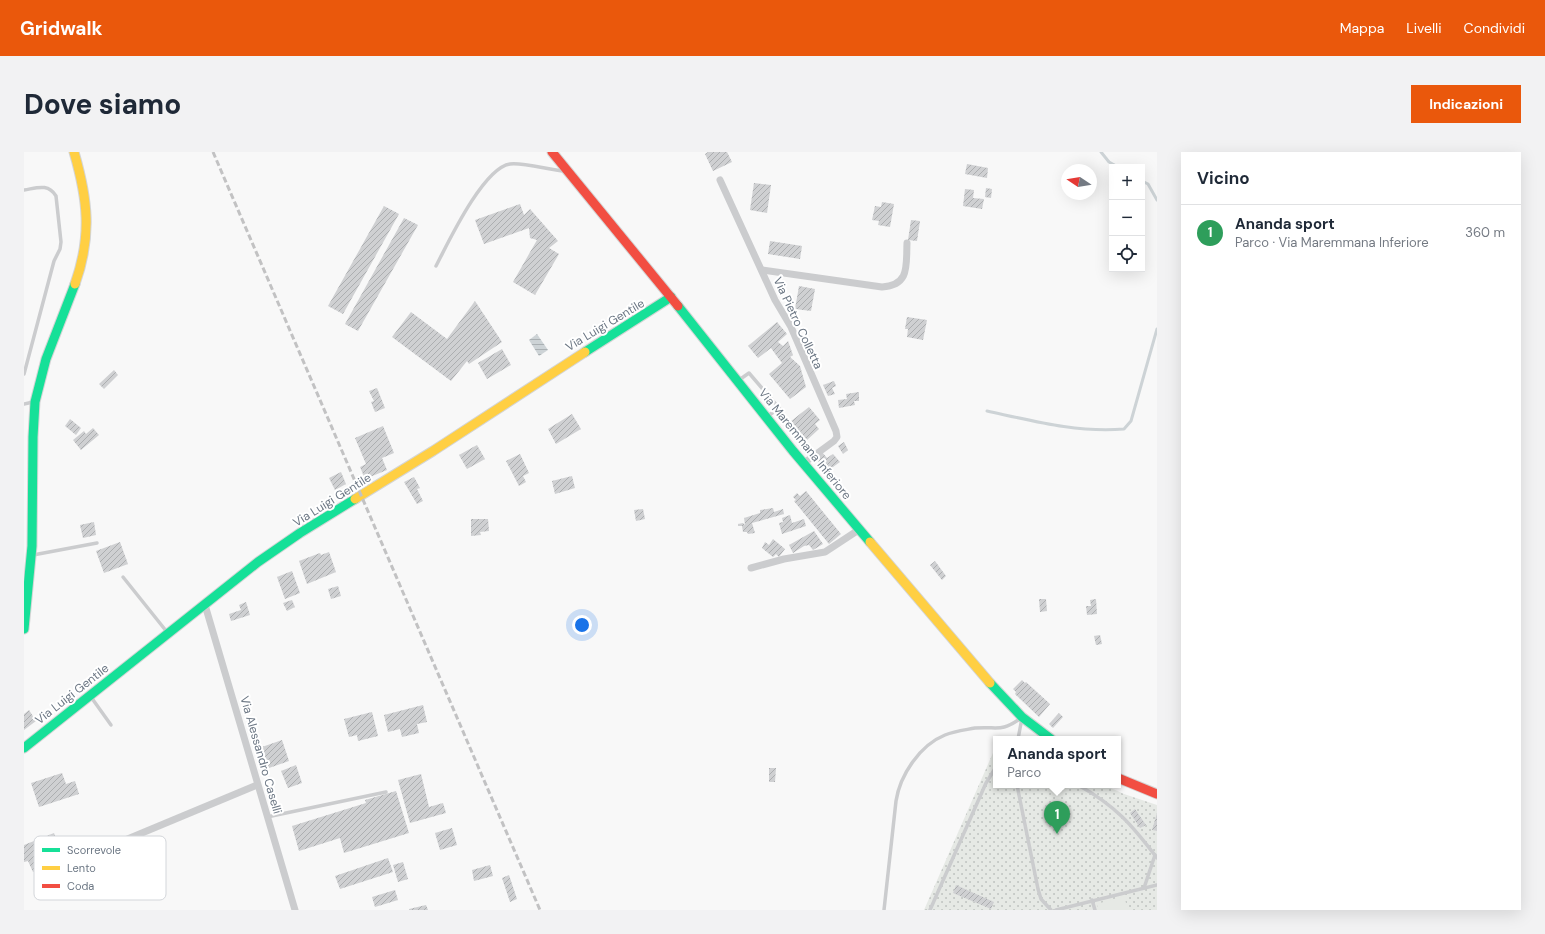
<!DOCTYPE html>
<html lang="it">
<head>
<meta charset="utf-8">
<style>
  :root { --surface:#fff; --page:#f2f2f3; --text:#1f2937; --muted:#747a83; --line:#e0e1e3; --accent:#ea580c }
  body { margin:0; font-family:"DM Sans",sans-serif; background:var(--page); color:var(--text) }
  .controls { position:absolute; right:12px; top:12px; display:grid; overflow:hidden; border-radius:0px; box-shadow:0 4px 16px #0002 }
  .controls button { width:36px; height:36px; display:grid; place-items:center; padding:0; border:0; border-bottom:1px solid var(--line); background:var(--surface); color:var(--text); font:20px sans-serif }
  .compass { position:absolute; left:1037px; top:12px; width:36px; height:36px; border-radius:50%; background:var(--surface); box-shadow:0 4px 16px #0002; rotate:282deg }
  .you { position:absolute; left:558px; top:473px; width:14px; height:14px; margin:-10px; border:3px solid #fff; border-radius:50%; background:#1a73e8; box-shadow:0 0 0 6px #1a73e833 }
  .badge { display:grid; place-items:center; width:26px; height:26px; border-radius:50%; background:var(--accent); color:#fff; font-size:13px; font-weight:700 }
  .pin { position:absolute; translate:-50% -33px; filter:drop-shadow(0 1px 2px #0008) }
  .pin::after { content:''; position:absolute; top:21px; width:14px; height:12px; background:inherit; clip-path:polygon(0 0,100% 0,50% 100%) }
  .popup { position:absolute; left:969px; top:584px; width:128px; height:52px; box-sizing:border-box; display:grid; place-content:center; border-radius:0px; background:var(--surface); filter:drop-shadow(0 1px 3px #0005); font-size:13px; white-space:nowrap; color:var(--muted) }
  .popup b { font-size:15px; color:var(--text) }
  .popup::after { content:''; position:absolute; left:50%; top:100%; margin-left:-8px; border:8px solid transparent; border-top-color:var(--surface) }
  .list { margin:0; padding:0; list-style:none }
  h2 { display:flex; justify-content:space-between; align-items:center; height:52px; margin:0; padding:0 16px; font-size:17px }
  h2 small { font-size:13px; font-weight:400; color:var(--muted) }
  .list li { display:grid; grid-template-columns:26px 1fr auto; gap:12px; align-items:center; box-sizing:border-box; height:56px; padding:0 16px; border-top:1px solid var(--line) }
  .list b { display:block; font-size:15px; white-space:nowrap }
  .list p { margin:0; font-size:13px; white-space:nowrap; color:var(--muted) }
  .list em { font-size:13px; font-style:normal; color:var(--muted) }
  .icon { flex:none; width:22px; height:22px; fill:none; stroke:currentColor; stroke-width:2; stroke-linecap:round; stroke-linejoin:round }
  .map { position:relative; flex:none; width:1133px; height:758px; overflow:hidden; border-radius:0px }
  header { display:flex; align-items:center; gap:24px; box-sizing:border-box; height:56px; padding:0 20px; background:var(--accent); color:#fff }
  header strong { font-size:19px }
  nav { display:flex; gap:22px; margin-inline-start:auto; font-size:14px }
  .intro { display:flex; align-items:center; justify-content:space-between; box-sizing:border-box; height:96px; padding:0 24px }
  h1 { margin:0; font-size:28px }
  .button { padding:10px 18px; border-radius:0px; background:var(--accent); color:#fff; font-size:14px; font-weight:700 }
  main { display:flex; gap:24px; padding:0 24px }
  aside { flex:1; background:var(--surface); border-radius:0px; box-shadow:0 4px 16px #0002 }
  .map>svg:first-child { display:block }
</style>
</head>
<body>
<header>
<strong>Gridwalk</strong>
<nav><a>Mappa</a><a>Livelli</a><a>Condividi</a></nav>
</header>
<div class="intro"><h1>Dove siamo</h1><a class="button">Indicazioni</a></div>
<main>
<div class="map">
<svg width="1133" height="758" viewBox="0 0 1133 758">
  <defs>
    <pattern id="grass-dots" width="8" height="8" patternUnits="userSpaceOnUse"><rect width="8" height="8" fill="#e6e9e5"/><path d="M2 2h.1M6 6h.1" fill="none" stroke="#bec2bf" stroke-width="1.8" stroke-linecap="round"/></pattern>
    <pattern id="water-rules" width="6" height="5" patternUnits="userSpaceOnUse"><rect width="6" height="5" fill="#cdd3d6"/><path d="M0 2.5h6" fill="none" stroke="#aab0b3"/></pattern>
    <pattern id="building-hatch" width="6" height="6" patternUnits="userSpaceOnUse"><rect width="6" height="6" fill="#cfd0d2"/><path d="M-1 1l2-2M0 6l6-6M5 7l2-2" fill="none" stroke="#acaeb0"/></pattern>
  </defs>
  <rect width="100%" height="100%" fill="#f8f8f8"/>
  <path fill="url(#grass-dots)" d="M972 594V633H1080L1100 642 1133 653V758H900Z"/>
  <path fill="#e6e9e5" d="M1100 744 1104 758H1074L1073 752Z"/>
  <path fill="url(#water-rules)" d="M513 182 524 198 515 204 505 188Z"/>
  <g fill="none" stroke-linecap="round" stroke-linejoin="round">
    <g stroke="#cdd3d6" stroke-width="3">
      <path d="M1077 0 1085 10 1094 15"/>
      <path d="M1118 29 1124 32 1133 48"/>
      <path d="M963 259C1009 269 1054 281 1100 277L1107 269 1133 177"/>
    </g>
  </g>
  <g fill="url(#building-hatch)">
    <path d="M684 0H703L708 10 689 19 681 2Z"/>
    <path d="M943 12 964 16 963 26 941 22Z"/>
    <path d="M730 31 747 33 743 61 726 58Z"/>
    <path d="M962 36 968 37 967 46 961 45Z"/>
    <path d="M941 37 950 38 949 46 960 47 958 57 939 54Z"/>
    <path d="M858 50 870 52 866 75 854 73 855 69 848 68 851 54 857 55Z"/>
    <path d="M496 52 500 63 506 57 534 89 525 96 535 102 511 143 489 130 513 88 506 86 505 76 460 92 451 68Z"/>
    <path d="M360 54 375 62 319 162 304 154Z"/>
    <path d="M380 66 394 73 334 179 321 172Z"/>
    <path d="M887 68 896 69 893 89 884 88Z"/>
    <path d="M746 89 778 94 776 107 744 102Z"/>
    <path d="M775 134 791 137 787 159 771 157Z"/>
    <path d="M451 149 478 190 445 212 443 209 427 229 368 185 387 160 423 187Z"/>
    <path d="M883 165 903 168 899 188 883 185 884 177H881Z"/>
    <path d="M753 170 763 182 754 190 759 194 764 189 769 203 766 205 776 214 782 235 766 247 745 222 758 211 752 203 747 196 734 206 724 194Z"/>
    <path d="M478 197 487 213 463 227 454 211Z"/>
    <path d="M90 218 94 223 80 237 75 232Z"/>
    <path d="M810 229 812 234 808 236 811 242 804 244 799 233Z"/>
    <path d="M353 236 361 256 351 260 347 250 350 249 345 239Z"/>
    <path d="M835 240V249H830L831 253 815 256 814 248 823 247 822 242Z"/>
    <path d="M785 255 796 268 791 272 795 277 783 288 781 286 779 288 767 275 769 273 766 270Z"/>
    <path d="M548 262 557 277 532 292 524 277Z"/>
    <path d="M46 267 57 276 52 283 41 274Z"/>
    <path d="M359 274 370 301 358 306 363 318 341 327 336 315 342 312 331 286Z"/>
    <path d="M69 276 75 283 57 298 49 288 60 279 62 282Z"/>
    <path d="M820 290 824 298 819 302 814 294Z"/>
    <path d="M453 293 461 307 443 317 435 303Z"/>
    <path d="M798 300 803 306 809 302 816 310 802 320 792 306Z"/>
    <path d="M496 302 505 321 499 324 502 330 495 334 482 309Z"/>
    <path d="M317 320 322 332 311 338 305 326Z"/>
    <path d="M548 324 551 336 531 342 528 329Z"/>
    <path d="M390 325 396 336 393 337 399 349 393 352 380 330Z"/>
    <path d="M782 339 817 382 805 392 770 349 772 348 769 345 773 341 776 344Z"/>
    <path d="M749 356 750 360 759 357 760 362 728 371 731 381 724 382 723 380H719L718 374H714V372L719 371 721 373 720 366 736 361V358Z"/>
    <path d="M619 357 621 367 612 369 610 358Z"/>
    <path d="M766 363 768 371 780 367 782 374 758 382 755 371 759 370 758 366Z"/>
    <path d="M447 367H464L465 379 456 380 457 383 447 384Z"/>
    <path d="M70 370 72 383 59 386 56 373Z"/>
    <path d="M790 379 799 392 789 398 785 393 780 394 769 401 765 393Z"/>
    <path d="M749 387 761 397 755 405 752 402 749 405 738 396 741 390 745 393Z"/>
    <path d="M96 390 104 412 80 421 72 399Z"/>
    <path d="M305 400 312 420 283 432 275 409 296 401 297 403Z"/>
    <path d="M911 409 922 424 918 428 906 413Z"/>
    <path d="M268 419 276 441 261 447 253 425Z"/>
    <path d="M314 434 317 444 307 447 304 437Z"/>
    <path d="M1015 447H1022L1023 459 1016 460Z"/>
    <path d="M1072 447 1073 462 1063 463 1062 454H1067L1066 448Z"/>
    <path d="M268 448 271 455 263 459 259 451Z"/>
    <path d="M222 450 226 463 207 469 205 462 217 458 215 453Z"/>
    <path d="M1076 483 1078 492 1072 493 1070 484Z"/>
    <path d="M998 528 1001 531 1002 530 1026 552 1015 565 991 542 992 540 989 537Z"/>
    <path d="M399 553 403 570 393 572 395 581 378 585 376 577 364 580 360 563Z"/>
    <path d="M5 558 12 569 0 578V562Z"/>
    <path d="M348 560 354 584 334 589 333 583 325 585 320 567Z"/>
    <path d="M1035 561 1039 565 1029 576 1025 572Z"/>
    <path d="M258 588 265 609 245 616 238 595Z"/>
    <path d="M272 613 278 631 264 636 257 619Z"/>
    <path d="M745 616H752L751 630H745Z"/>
    <path d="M38 621 42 632 51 629 55 642 15 655 7 631Z"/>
    <path d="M397 622 405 655 419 651 422 661 386 671 374 628Z"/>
    <path d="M372 639 385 681 320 701 316 686 275 699 268 674 342 651 341 648Z"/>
    <path d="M1111 657 1122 673 1116 676 1106 661Z"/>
    <path d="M1133 661V679L1128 678Z"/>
    <path d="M428 676 433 693 416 698 411 681Z"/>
    <path d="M30 681 36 697 26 701 30 711 9 720 4 709 0 710V693Z"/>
    <path d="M364 706 369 720 316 737 311 724Z"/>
    <path d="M379 710 384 727 374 730 369 713Z"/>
    <path d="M466 713 469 724 450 729 448 718Z"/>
    <path d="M485 723 493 747 486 750 478 726Z"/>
    <path d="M932 733 970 750 967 757 929 741Z"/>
    <path d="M371 738 374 748 351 755 348 745Z"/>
    <path d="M402 753 404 758H385V757Z"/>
  </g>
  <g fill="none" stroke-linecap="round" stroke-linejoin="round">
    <g stroke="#d4d5d5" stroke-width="11">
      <g id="fast">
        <path d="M654 154 769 299 846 390"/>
        <path d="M561 200 647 145"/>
        <path d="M0 477 8 394 9 285 11 250 22 207 51 132"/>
        <path d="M966 531 998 565 1027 587"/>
        <path d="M0 596 234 410 276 381 331 347"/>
      </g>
    </g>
    <g stroke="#d4d5d5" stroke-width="11">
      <g id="slow">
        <path d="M50 0C64 48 68 84 51 132"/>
        <path d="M331 347 409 299 561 200"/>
        <path d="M846 390 966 531"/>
      </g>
    </g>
    <g stroke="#d4d5d5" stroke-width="11">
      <g id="jam">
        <path d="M528 0 654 154"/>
        <path d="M1094 626 1133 642"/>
      </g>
    </g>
    <g stroke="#cbccce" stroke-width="3.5">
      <path d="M0 38C13 36 24 31 32 44L37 90 36 97 30 109 0 222"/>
      <path d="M412 114C424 91 459 16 486 12 498 10 526 18 540 19"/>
      <path d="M715 228 725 221 755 256 744 264"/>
      <path d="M0 252 9 250"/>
      <path d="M9 403 73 391"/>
      <path d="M99 425 143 480"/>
      <path d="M67 545 87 573"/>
      <path d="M994 587 998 566"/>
      <path d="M993 633 1014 737 1017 747 1027 758"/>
      <path d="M1054 633C1092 654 1108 673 1133 706"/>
      <path d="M243 665 362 640"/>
      <path d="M1120 736 1131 703"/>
      <path d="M1068 748 1071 758"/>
      <path d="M860 758 872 649C876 623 896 593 921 583 931 579 941 578 951 576 974 574 976 581 997 566"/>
      <path d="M906 758 962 631 972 615"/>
      <path d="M1032 758 1133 733"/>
    </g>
    <g stroke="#cbccce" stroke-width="7">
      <path d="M696 28 751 148 767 175 812 279 813 285 810 289 780 311"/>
      <path d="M738 118 858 135C886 133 882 114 883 91"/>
      <path d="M727 416 760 407 801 400 836 377"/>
      <path d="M181 453 271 758"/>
      <path d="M22 721 233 633"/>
    </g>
    <use href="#fast" stroke="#16e098" stroke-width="9"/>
    <use href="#slow" stroke="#ffcf43" stroke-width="9"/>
    <use href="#jam" stroke="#f24e42" stroke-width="9"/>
    <path stroke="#c2c2c3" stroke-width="3" stroke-dasharray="6 3" stroke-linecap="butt" d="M189 0 516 758"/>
  </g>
  <g text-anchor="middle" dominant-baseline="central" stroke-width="4" stroke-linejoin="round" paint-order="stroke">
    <g font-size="12" fill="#6c7784" stroke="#fff">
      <text transform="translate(774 171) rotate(65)">Via Pietro Colletta</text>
      <text transform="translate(581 173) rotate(-31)">Via Luigi Gentile</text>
      <text transform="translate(781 292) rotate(51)">Via Maremmana Inferiore</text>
      <text transform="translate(308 348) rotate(-32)">Via Luigi Gentile</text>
      <text transform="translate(48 542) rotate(-38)">Via Luigi Gentile</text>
      <text transform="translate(237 603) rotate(74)">Via Alessandro Caselli</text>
    </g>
  </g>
  <rect x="10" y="684" width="132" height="64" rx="6" fill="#fff" stroke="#d3d6da" stroke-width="1"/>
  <rect x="18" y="696" width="18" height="4" fill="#16e098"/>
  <rect x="18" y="714" width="18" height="4" fill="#ffcf43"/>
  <rect x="18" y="732" width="18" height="4" fill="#f24e42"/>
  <g font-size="11" fill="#6c7784">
    <text x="43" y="702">Scorrevole</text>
    <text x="43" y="720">Lento</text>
    <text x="43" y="738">Coda</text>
  </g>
</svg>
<div class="controls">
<button>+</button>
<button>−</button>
<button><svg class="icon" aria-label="locate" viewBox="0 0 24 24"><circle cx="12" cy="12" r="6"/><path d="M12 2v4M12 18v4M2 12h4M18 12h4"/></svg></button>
</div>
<svg class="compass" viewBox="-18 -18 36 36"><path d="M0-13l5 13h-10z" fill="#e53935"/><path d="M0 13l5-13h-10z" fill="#747a83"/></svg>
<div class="you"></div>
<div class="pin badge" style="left:1033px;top:682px;background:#2e9e5b">1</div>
<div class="popup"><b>Ananda sport</b>Parco</div>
</div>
<aside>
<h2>Vicino<small></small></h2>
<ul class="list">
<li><span class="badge" style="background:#2e9e5b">1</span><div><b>Ananda sport</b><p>Parco · Via Maremmana Inferiore</p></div><em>360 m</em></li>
</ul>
</aside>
</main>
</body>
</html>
